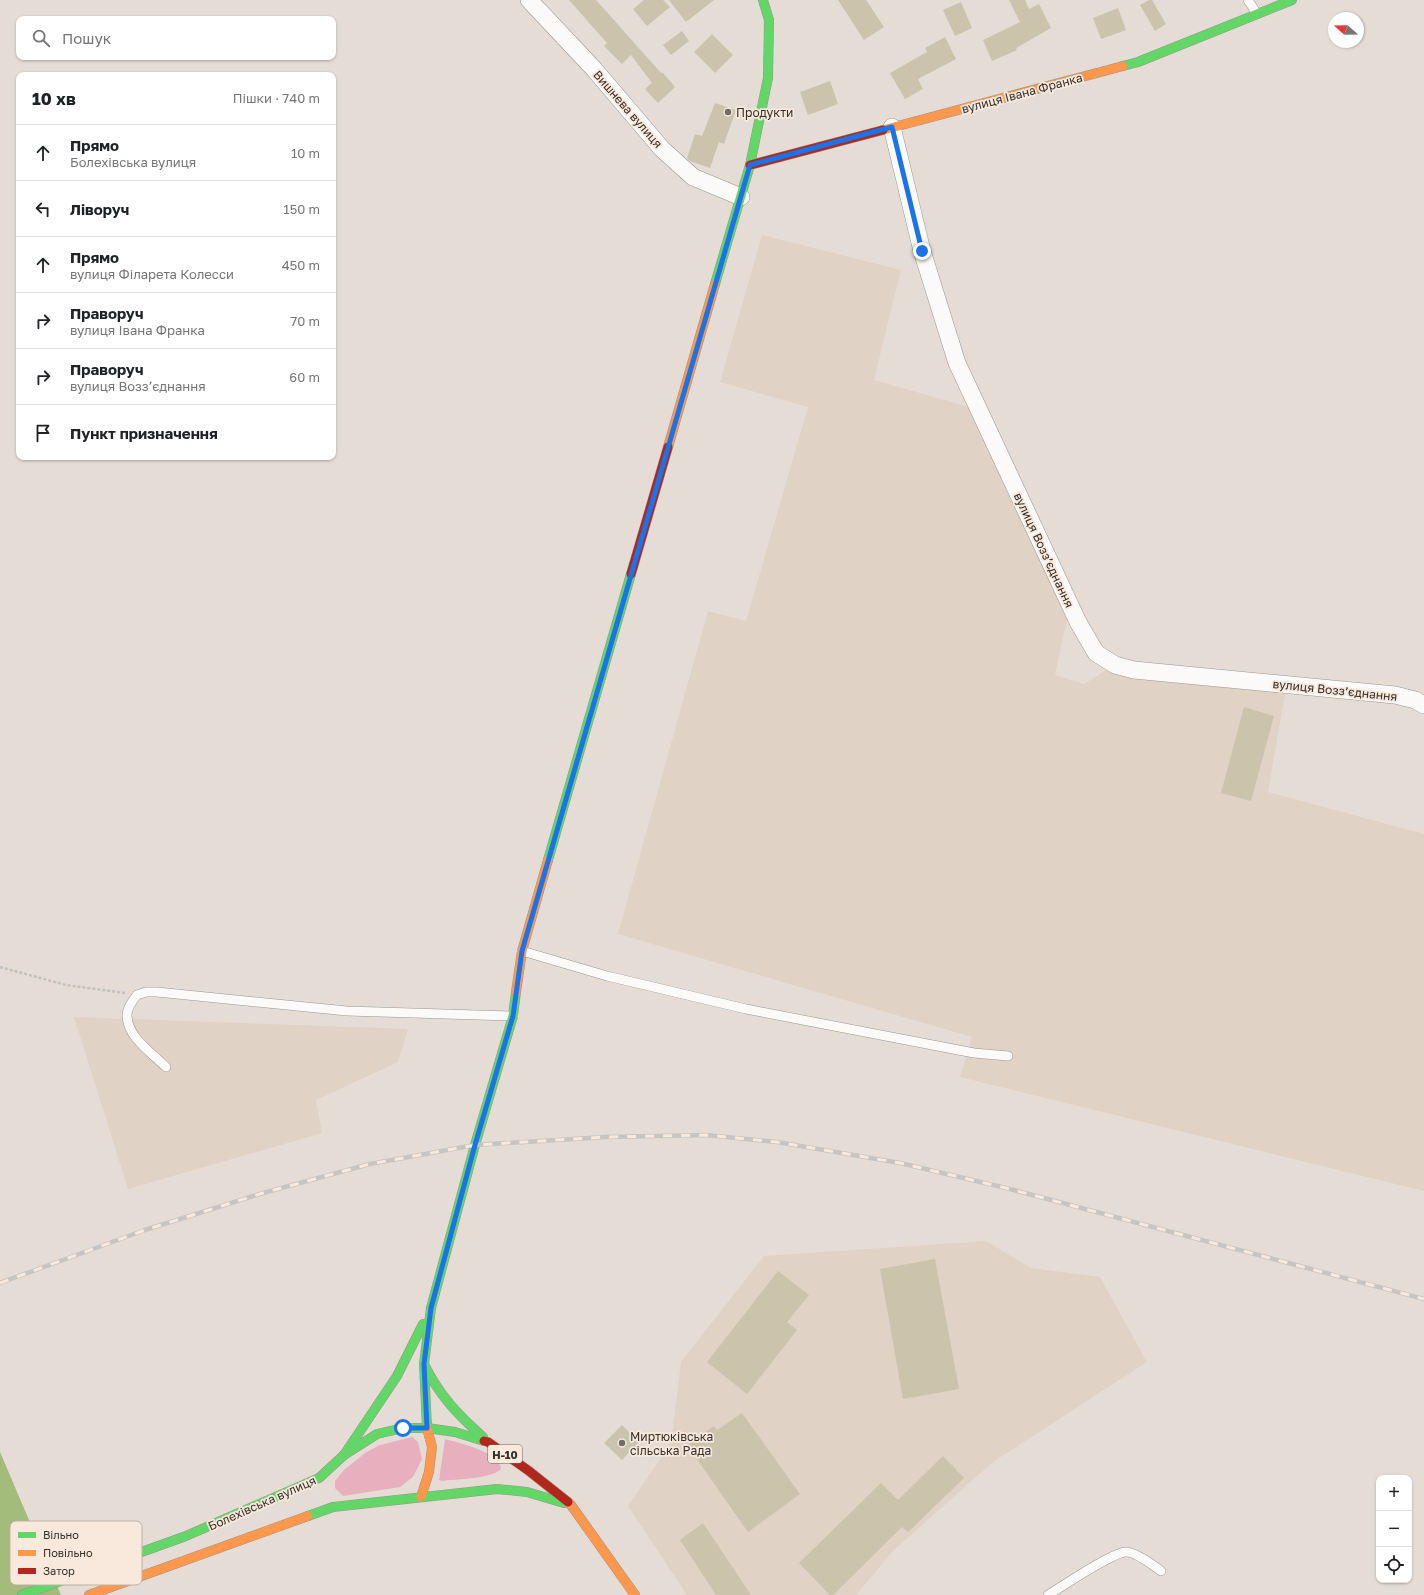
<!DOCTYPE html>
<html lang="uk">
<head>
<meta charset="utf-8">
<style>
  :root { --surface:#fff; --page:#f2f2f2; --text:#202124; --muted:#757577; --line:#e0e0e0 }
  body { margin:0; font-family:"Golos Text",sans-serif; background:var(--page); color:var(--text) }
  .controls { position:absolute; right:12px; bottom:12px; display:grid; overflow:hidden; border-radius:8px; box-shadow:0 1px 3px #0004 }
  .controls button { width:36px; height:36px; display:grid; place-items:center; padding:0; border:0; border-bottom:1px solid var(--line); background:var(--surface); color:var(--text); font:20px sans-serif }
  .compass { position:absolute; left:1328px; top:12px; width:36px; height:36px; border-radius:50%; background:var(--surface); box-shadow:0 1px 3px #0004; rotate:290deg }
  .stop { position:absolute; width:12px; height:12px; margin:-9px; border:3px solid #1a73e8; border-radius:50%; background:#fff }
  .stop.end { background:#1a73e8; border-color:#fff; box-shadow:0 1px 4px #0008 }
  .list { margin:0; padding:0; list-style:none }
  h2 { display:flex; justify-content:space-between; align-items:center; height:52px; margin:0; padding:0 16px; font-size:17px }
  h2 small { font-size:13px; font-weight:400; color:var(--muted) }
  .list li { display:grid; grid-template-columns:26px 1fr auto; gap:12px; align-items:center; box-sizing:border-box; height:56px; padding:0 16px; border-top:1px solid var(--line) }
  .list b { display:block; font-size:15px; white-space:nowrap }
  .list p { margin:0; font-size:13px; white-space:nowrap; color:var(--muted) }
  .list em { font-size:13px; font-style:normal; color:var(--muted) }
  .icon { flex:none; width:22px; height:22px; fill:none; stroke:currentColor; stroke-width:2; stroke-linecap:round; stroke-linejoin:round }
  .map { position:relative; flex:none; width:1424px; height:1595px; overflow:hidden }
  .search { position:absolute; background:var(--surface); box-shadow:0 1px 3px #0004; left:16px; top:16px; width:320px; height:44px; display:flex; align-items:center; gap:10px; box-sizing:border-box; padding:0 14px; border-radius:8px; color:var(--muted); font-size:15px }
  .panel { position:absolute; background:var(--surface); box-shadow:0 1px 3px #0004; left:16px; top:72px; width:320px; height:388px; border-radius:8px }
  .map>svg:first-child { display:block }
</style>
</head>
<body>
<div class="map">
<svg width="1424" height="1595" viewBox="0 0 1424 1595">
  <rect width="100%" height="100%" fill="#e5ddd5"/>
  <g fill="#e0d2c5">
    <path d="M762 235 901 270 874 380 969 407 1067 619 1055 675 1084 684 1108 669 1286 688 1268 792 1424 834V1191L960 1077 972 1037 618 934 708 611 746 621 808 407 720 382Z"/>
    <path d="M74 1017 408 1029 398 1062 316 1100 322 1133 128 1189Z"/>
    <path d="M986 1241 1031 1268 1100 1277 1147 1362 993 1462 893 1551 856 1595H687L628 1506 671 1443 681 1362 764 1256Z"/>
  </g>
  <g fill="#e8b0bf">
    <path d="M412 1437 418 1442 422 1459 413 1477 400 1487 343 1496 335 1488V1481L344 1470 365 1453 380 1445Z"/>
    <path d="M445 1439C459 1443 500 1452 501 1469 492 1479 456 1479 442 1481L439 1480Z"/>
  </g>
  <path fill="#a3bb7b" d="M0 1452 61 1595H0Z"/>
  <g fill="#cbc3ac">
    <path d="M569 0H596L661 73 662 72 675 87 658 103 645 89 652 83 631 55 622 64 604 46 607 43Z"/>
    <path d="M644 0H663L670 7 647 26 633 9Z"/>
    <path d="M669 0H714L686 22Z"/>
    <path d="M838 0H866L884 27 864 40Z"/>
    <path d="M1009 0H1025L1029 9 1039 4 1051 28 1016 48 1017 50 992 61 983 40 1020 22Z"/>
    <path d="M1149 0H1152L1166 24 1155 31 1140 5Z"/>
    <path d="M961 2 972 28 955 36 943 10Z"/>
    <path d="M1118 8 1126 30 1101 39 1093 18Z"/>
    <path d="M682 31 689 41 671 55 663 45Z"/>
    <path d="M712 34 733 55 715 73 694 52Z"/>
    <path d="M945 37 956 59 918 79 923 89 905 99 890 73 927 52 925 48Z"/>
    <path d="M830 81 838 104 808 115 800 92Z"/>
    <path d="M715 103 736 110 724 144 719 142 710 168 690 161 687 158 695 134 702 136Z"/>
    <path d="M1244 707 1274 716 1251 801 1221 793Z"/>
    <path d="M935 1259 959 1389 903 1399 880 1269Z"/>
    <path d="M778 1271 809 1295 787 1322 797 1330 747 1394 707 1362Z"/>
    <path d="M742 1413 800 1494 748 1532 687 1445 714 1426 717 1430Z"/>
    <path d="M622 1425 639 1442 622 1460 604 1443Z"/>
    <path d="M943 1456 964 1478 908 1532 902 1527 833 1595H830L799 1563 881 1483 898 1500Z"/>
    <path d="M703 1523 751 1595H716L680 1540Z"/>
  </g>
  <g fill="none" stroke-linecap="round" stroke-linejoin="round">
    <g stroke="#9b958f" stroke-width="10">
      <g id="lane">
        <path d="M1248 0 1257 14"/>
        <path d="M522 951 607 976 746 1009 974 1053 1008 1056"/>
        <path d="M166 1067C152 1053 127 1037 127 1015 127 1008 133 1000 137 995L146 992H157L347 1011 513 1016"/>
        <path d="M1048 1595C1063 1586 1113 1552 1126 1552 1136 1552 1153 1565 1161 1571"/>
      </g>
    </g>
    <g stroke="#9b958f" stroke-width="18">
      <g id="street">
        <path d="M529 0 594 69 662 149 693 177 741 197"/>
        <path d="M892 127 922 251 957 363 1078 622 1096 653 1115 665 1134 670 1395 695 1415 700 1424 705"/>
      </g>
    </g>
    <g stroke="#9b958f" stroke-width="10">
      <g id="fast">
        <path d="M1123 66 1138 62 1292 0"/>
        <path d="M715 284 750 165 768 78 769 20 763 0"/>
        <path d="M548 860 631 574"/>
        <path d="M424 1364C439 1395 457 1414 483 1437"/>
        <path d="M427 1428 424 1364 431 1308 475 1145 513 1016 516 992"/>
        <path d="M344 1455 397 1376 423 1324"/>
        <path d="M308 1516 333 1507 497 1489 527 1492 564 1503"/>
        <path d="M22 1595 186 1536 319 1478 344 1455 377 1434 403 1428H427L455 1432 484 1441"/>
      </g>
    </g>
    <g stroke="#9b958f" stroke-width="10">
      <g id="slow">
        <path d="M883 130 1123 66"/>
        <path d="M668 447 715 284"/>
        <path d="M516 992 522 951 548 860"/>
        <path d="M421 1497 429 1472 432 1447 427 1428"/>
        <path d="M568 1502 571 1505 635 1595"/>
        <path d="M89 1595 308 1516"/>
      </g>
    </g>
    <g stroke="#9b958f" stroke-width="10">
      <g id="jam">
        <path d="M750 165 883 130"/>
        <path d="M631 574 668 447"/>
        <path d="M484 1441 488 1442 529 1471 568 1502"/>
      </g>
    </g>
    <path stroke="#c3c0be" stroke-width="2.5" stroke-dasharray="3 2" stroke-linecap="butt" d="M0 967 66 985 125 993"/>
    <use href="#lane" stroke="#fbfaf9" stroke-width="9"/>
    <use href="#street" stroke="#fbfaf9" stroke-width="17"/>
    <use href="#fast" stroke="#63d668" stroke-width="9"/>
    <use href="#slow" stroke="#ff974d" stroke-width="9"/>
    <use href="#jam" stroke="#b3261e" stroke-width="9"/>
    <g stroke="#c7c4c2" stroke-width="4.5">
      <path id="rail" d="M0 1283 145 1230 263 1193 370 1164 475 1145 606 1137 706 1135 777 1142 900 1163 1006 1188 1424 1299"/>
    </g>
    <use href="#rail" stroke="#f8e9dc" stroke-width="3" stroke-dasharray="9" stroke-linecap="butt"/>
  </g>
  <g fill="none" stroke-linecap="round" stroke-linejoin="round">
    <path stroke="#1a73e8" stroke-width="5" d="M403 1428H427L424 1364 431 1308 475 1145 513 1016 522 951 750 165 892 127 922 251"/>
  </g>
  <g fill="#736c66" stroke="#f8e9dc" stroke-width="1.5">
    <circle cx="728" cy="112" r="4"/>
    <circle cx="622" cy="1443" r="4"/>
  </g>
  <g text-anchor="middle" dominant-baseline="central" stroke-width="3.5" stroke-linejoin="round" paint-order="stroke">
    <rect fill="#f8e9dc" stroke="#70675f" stroke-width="1" x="488" y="1445" width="34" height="18" rx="3"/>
    <g font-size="11" font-weight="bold" fill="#352f2a">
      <text x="505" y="1454">Н-10</text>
    </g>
    <g font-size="12" fill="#352f2a" stroke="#f8e9dc">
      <text transform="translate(1022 93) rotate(-15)">вулиця Івана Франка</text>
      <text transform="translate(628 109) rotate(49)">Вишнева вулиця</text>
      <text transform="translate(1044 550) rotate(65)">вулиця Воззʼєднання</text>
      <text transform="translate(1335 690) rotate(6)">вулиця Воззʼєднання</text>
      <text transform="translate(262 1503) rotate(-24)">Болехівська вулиця</text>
    </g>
    <g font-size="12" fill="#352f2a" stroke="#f8e9dc" text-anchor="start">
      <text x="736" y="112">Продукти</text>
      <text x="630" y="1436">Миртюківська<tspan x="630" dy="14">сільська Рада</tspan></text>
    </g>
  </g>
  <rect x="10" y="1521" width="132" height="64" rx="6" fill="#f8e9dc" stroke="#beb1a7" stroke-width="1"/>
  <rect x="18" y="1532" width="18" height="6" fill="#63d668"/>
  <rect x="18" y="1550" width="18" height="6" fill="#ff974d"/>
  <rect x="18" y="1568" width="18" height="6" fill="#b3261e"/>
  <g font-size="11" fill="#352f2a">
    <text x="43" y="1539">Вільно</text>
    <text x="43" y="1557">Повільно</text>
    <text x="43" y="1575">Затор</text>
  </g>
</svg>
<div class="controls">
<button>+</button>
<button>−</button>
<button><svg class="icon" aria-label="locate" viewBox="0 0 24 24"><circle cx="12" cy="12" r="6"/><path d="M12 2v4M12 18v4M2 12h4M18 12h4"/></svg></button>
</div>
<svg class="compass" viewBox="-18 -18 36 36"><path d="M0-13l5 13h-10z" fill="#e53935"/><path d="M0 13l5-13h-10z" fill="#757577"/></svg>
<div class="stop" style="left:403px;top:1428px"></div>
<div class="stop end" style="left:922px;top:251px"></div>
<div class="search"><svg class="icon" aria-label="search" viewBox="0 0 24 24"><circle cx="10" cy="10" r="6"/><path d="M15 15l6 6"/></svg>Пошук</div>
<section class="panel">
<h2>10 хв<small>Пішки · 740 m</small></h2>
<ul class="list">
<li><svg class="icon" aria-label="ahead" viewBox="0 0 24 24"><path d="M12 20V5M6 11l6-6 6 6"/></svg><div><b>Прямо</b><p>Болехівська вулиця</p></div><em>10 m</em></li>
<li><svg class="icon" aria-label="left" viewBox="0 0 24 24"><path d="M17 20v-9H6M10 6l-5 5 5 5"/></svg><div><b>Ліворуч</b></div><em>150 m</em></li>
<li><svg class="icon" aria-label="ahead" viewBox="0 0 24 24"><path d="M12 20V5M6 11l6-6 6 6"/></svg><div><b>Прямо</b><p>вулиця Філарета Колесси</p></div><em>450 m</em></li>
<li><svg class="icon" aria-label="right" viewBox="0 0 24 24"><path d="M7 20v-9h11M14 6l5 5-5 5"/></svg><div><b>Праворуч</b><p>вулиця Івана Франка</p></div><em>70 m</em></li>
<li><svg class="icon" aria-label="right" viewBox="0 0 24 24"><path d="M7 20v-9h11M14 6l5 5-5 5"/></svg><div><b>Праворуч</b><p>вулиця Воззʼєднання</p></div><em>60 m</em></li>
<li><svg class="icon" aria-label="arrive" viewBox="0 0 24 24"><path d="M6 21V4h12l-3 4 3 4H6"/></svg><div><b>Пункт призначення</b></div></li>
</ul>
</section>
</div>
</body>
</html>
